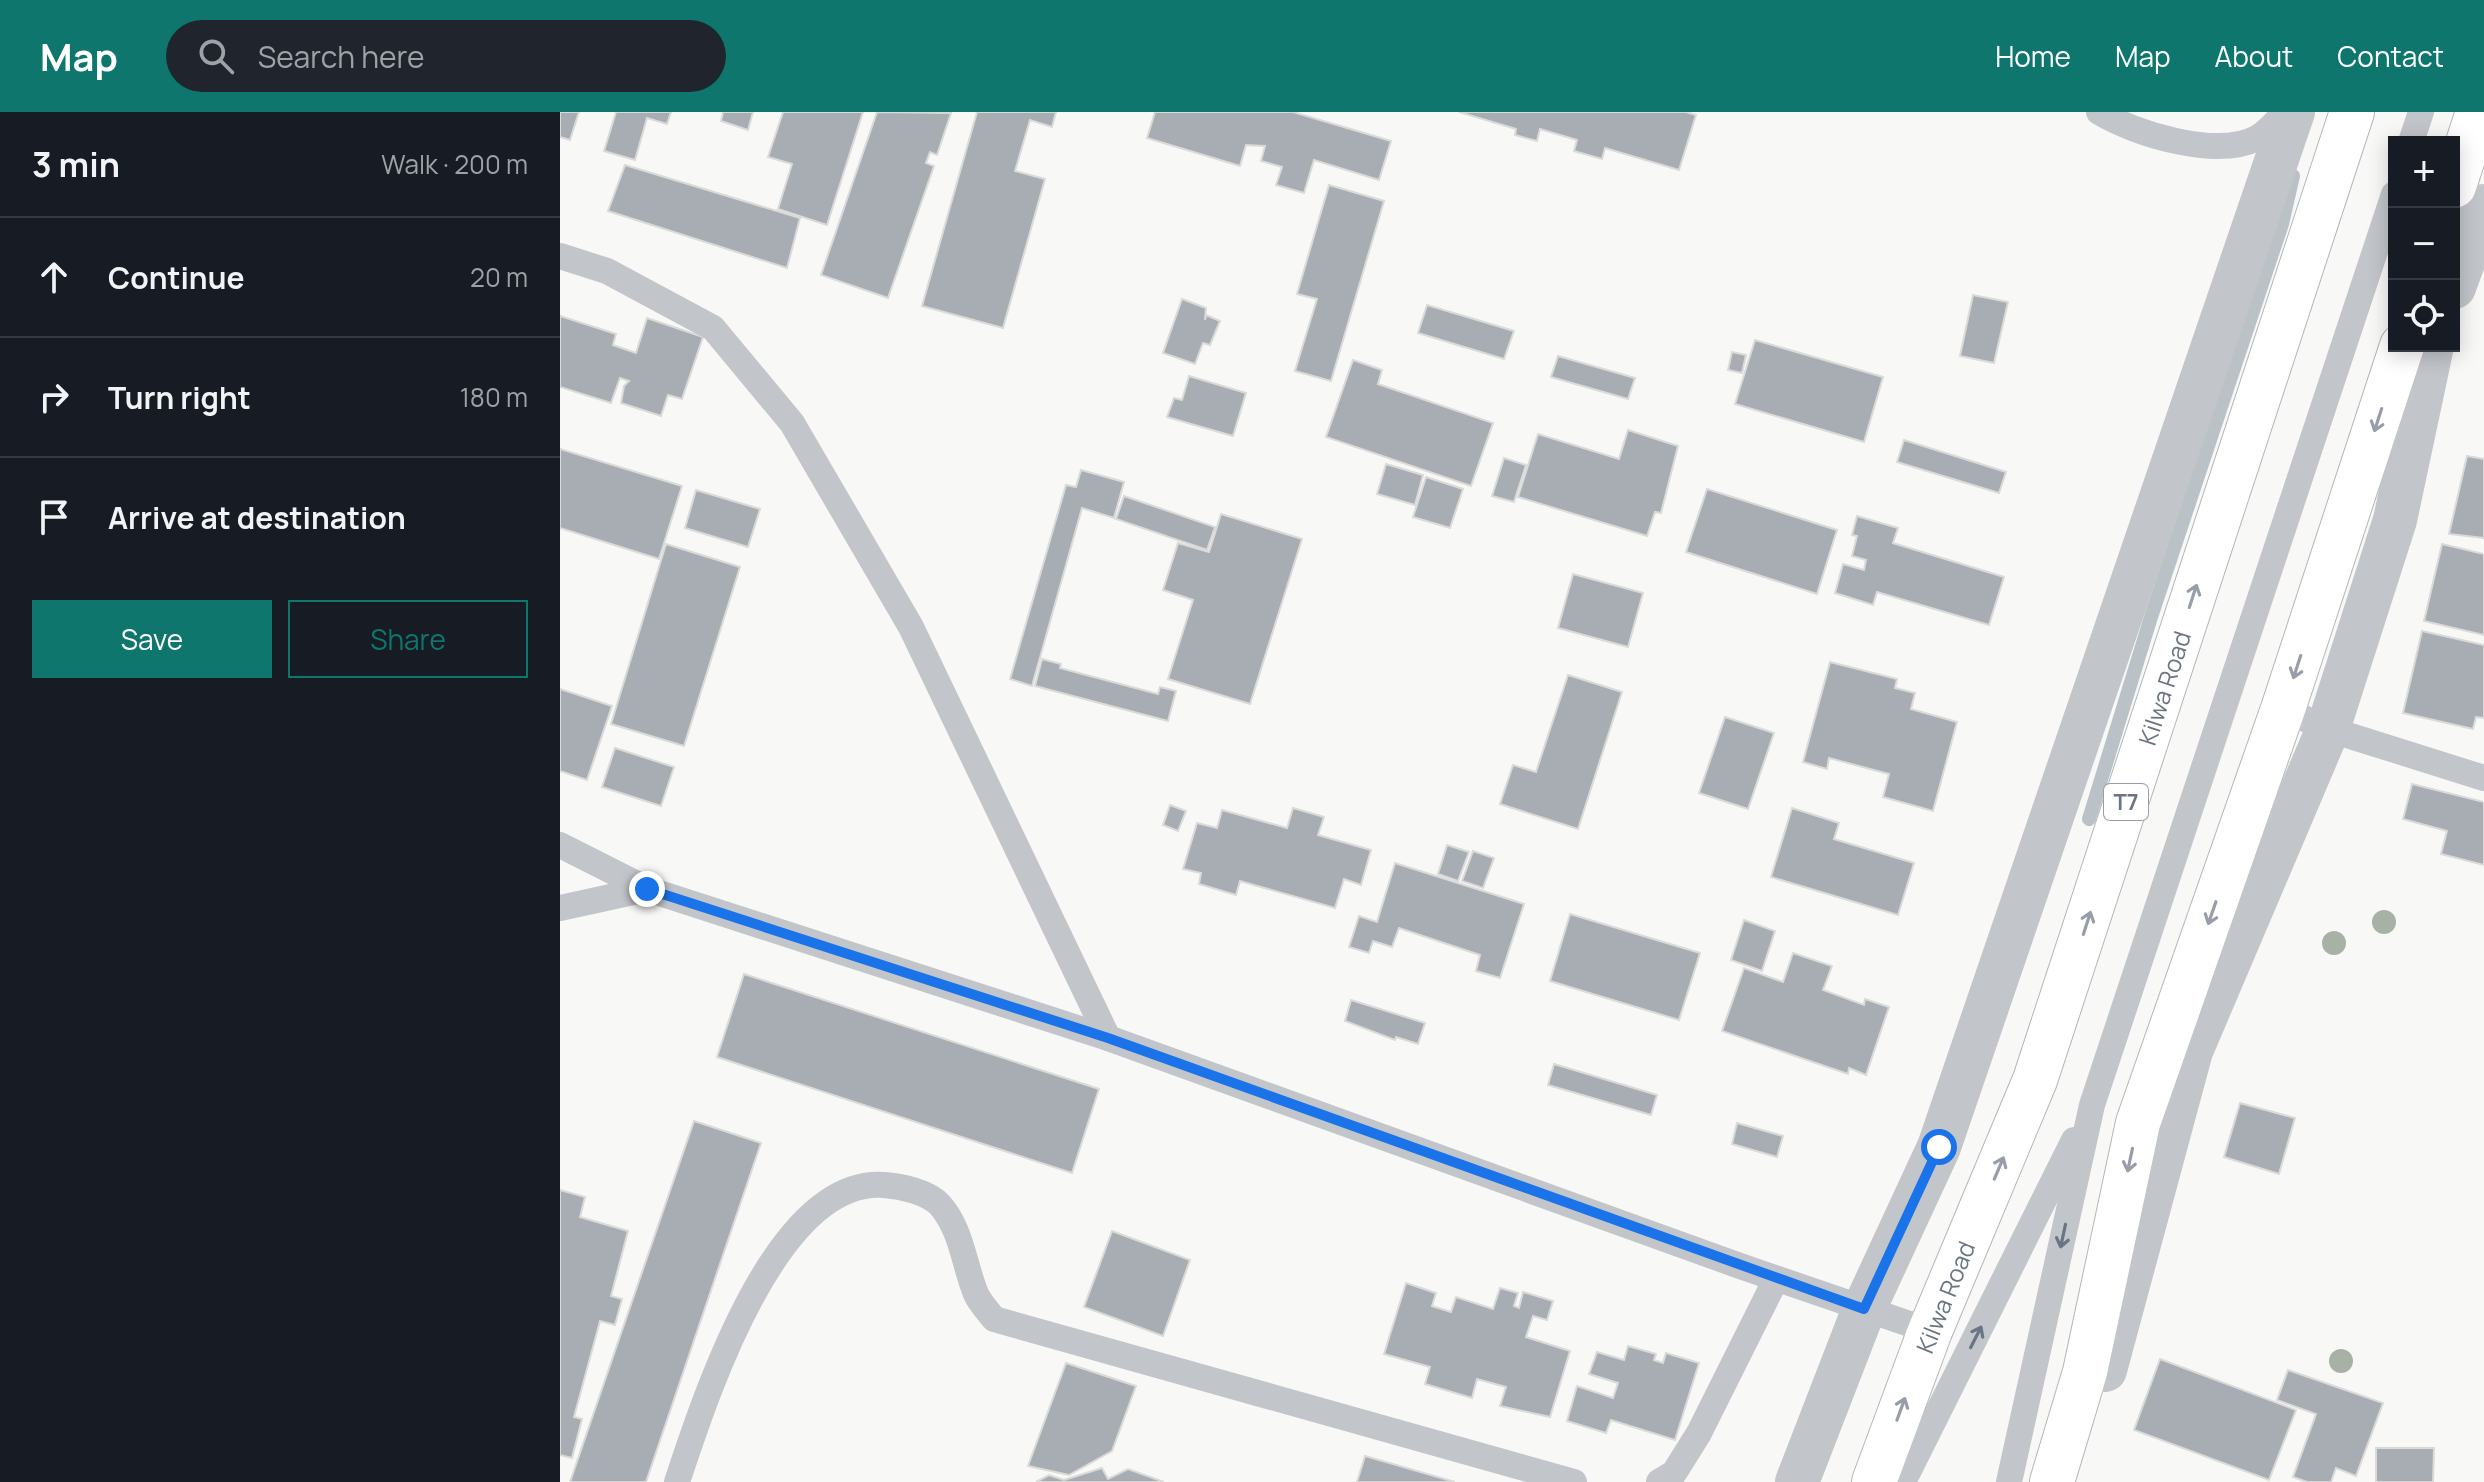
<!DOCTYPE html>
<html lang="en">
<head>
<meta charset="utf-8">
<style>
  :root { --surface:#171b24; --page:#20242c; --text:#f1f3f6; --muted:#9ea1a6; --line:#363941; --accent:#0f766e }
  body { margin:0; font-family:Manrope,sans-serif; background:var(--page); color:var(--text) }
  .controls { position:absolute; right:24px; top:24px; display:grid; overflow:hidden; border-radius:0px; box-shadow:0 4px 20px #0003 }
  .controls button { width:72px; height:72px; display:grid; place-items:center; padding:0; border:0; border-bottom:2px solid var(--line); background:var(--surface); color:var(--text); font:40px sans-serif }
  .stop { position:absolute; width:24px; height:24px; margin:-18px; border:6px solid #1a73e8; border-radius:50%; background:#fff }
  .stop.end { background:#1a73e8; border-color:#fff; box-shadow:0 2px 8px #0008 }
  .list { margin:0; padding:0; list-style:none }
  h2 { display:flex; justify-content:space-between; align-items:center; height:104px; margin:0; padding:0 32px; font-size:34px }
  h2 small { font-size:26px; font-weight:400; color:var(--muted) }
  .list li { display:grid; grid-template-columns:52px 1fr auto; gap:24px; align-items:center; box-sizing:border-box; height:120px; padding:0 32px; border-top:2px solid var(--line) }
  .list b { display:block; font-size:30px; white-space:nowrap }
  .list em { font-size:26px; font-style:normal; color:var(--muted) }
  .actions { display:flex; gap:16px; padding:24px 32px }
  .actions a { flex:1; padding:18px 0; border:2px solid var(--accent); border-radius:0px; text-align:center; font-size:28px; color:var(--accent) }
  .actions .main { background:var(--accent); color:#fff }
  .icon { flex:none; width:44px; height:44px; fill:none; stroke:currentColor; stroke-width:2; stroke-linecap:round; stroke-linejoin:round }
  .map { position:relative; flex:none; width:1924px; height:1370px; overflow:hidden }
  header { display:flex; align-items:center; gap:48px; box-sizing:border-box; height:112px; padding:0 40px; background:var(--accent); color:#fff }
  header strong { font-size:38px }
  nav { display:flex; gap:44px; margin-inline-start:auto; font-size:28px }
  .search { width:560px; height:72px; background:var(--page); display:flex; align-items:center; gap:20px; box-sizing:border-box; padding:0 28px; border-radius:44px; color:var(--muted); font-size:30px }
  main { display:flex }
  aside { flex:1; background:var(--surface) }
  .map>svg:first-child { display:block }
</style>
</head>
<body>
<header>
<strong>Map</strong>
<div class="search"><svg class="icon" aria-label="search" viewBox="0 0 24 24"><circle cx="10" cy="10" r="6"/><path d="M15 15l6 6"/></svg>Search here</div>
<nav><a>Home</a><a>Map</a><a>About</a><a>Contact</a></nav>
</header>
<main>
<aside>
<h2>3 min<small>Walk · 200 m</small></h2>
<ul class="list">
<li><svg class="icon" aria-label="ahead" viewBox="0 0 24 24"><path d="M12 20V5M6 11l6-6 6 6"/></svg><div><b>Continue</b></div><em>20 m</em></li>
<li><svg class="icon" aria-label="right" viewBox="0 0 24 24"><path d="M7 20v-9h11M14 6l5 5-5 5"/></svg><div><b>Turn right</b></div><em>180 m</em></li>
<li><svg class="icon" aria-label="arrive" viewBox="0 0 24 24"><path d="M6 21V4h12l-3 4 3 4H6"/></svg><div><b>Arrive at destination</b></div></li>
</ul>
<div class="actions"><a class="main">Save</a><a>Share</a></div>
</aside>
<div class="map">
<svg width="1924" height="1370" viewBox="0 0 1924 1370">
  <rect width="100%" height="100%" fill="#f8f8f6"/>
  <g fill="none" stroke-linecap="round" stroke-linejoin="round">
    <path stroke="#bac2c8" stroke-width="14" d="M1529 707 1591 505 1722 112 1733 64"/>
  </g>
  <g fill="#a8adb4" stroke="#dadad8" stroke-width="2">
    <path d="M0 0H19L10 28 0 25Z"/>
    <path d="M56 0H111L107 12 87 6 75 48 44 39Z"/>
    <path d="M163 0H193L188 18 161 9Z"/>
    <path d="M223 0H303L267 113 218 97 232 52 208 45Z"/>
    <path d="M317 0 391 1 377 43 370 40 366 51 374 54 328 186 261 163Z"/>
    <path d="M417 0H496L492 15 470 8 455 59 485 67 443 216 362 194Z"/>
    <path d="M595 0H733L831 29 819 68 754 48 744 81 716 73 722 55 701 49 705 34 686 33 680 54 587 26Z"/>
    <path d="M899 0H1126L1136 3 1119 58 1045 36 1042 47 1014 39 1017 28 980 17 977 29 955 23 956 17Z"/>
    <path d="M65 53 240 106 227 156 48 99Z"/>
    <path d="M769 73 824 89 771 269 735 259 757 187 737 182Z"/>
    <path d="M1413 183 1448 190 1434 251 1400 244Z"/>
    <path d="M622 187 646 196 645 208 646 203 660 209 650 233 643 231 635 252 603 241Z"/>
    <path d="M867 193 954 219 944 247 858 221Z"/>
    <path d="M0 204 56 222 53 233 76 241 87 206 143 225 122 287 108 283 101 304 61 291 64 274 69 269 60 266 51 291 0 275Z"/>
    <path d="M1195 228 1323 265 1304 330 1175 292Z"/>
    <path d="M1172 240 1186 243 1182 261 1168 258Z"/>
    <path d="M998 244 1075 266 1068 287 991 265Z"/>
    <path d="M793 248 822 258 818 272 933 311 911 374 766 325Z"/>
    <path d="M629 264 686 281 673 324 607 305 614 286 622 288Z"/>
    <path d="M1068 318 1118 334 1101 401 1095 400 1087 424 958 385 978 322 1059 347Z"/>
    <path d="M1344 328 1446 360 1439 381 1337 350Z"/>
    <path d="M0 337 122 374 99 447 0 416Z"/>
    <path d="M1907 344 1924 347V426L1889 422Z"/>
    <path d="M944 346 966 353 954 390 932 384Z"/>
    <path d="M826 352 863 363 855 393 817 382Z"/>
    <path d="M521 358 564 370 554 406 522 396 472 574 450 567 506 373 516 375Z"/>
    <path d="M866 365 903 377 890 416 853 405Z"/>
    <path d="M1147 377 1277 418 1257 482 1126 440Z"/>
    <path d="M136 378 200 397 188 435 125 416Z"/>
    <path d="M564 384 655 415 647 438 556 407Z"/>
    <path d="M661 402 742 427 690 592 608 567 633 488 603 478 618 431 649 440Z"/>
    <path d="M1297 404 1338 416 1333 431 1444 465 1429 513 1317 480 1313 493 1275 481 1283 452 1304 458 1306 448 1292 444 1297 424 1292 423Z"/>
    <path d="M106 432 180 455 124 634 51 612Z"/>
    <path d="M1882 432 1924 442V523L1864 509Z"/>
    <path d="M1013 462 1083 481 1068 535 998 516Z"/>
    <path d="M1862 519 1924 533V606L1916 605 1913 617 1843 601Z"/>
    <path d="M482 547 501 552 500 556 598 582 600 575 616 579 608 609 475 574Z"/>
    <path d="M1270 550 1337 567 1335 576 1355 581 1351 597 1397 610 1373 699 1323 685 1329 662 1269 646 1267 657 1243 650Z"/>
    <path d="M1008 563 1062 580 1018 717 940 692 953 653 976 660Z"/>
    <path d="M0 577 52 594 27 668 0 659Z"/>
    <path d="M1165 605 1214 621 1188 697 1139 681Z"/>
    <path d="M55 636 114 655 101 694 42 675Z"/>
    <path d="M1852 672 1924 690V753L1881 742 1887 719 1843 707Z"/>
    <path d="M610 693 626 699 618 719 603 713Z"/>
    <path d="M733 696 764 705 758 723 811 738 801 773 784 767 775 796 680 769 676 783 639 772 641 761 623 757 637 711 657 716 662 698 727 716Z"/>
    <path d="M1232 696 1279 711 1274 727 1354 751 1338 803 1211 765Z"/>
    <path d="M887 733 909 740 898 769 878 762Z"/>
    <path d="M913 739 934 746 923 776 902 769Z"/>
    <path d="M835 751 964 792 940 866 916 859 920 843 839 816 832 835 813 829 809 841 789 835 799 804 817 810Z"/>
    <path d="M1010 802 1140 841 1119 908 990 869Z"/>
    <path d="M1184 808 1215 819 1202 859 1171 848Z"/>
    <path d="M1233 841 1272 854 1263 878 1304 893 1305 887 1329 895 1306 963 1289 956 1288 962 1162 919 1184 856 1223 870Z"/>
    <path d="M184 862 539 977 512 1061 157 945Z"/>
    <path d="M791 888 865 911 858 932 836 925 835 928 785 909Z"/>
    <path d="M994 952 1097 983 1091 1003 988 973Z"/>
    <path d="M1680 991 1735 1006 1719 1062 1664 1045Z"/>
    <path d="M134 1009 201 1031 86 1370H10Z"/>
    <path d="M1177 1011 1223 1024 1217 1045 1172 1032Z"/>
    <path d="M0 1078 25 1085 20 1105 68 1119 51 1184 62 1187 55 1213 40 1209 14 1305 22 1307 12 1346 0 1343Z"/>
    <path d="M552 1119 630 1148 603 1224 524 1195Z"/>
    <path d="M846 1171 876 1181 872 1194 891 1200 896 1185 933 1197 940 1176 958 1181 954 1194 959 1196 963 1180 993 1189 987 1208 973 1204 966 1225 1010 1239 990 1305 940 1294 946 1275 917 1267 912 1286 865 1272 870 1255 824 1242Z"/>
    <path d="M1068 1234 1096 1242 1094 1248 1103 1251 1106 1241 1139 1251 1115 1328 1051 1308 1046 1321 1007 1309 1017 1274 1053 1286 1058 1271 1029 1262 1037 1240 1064 1248Z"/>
    <path d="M1600 1247 1736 1298 1709 1368 1574 1318Z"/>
    <path d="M506 1251 576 1274 552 1339 509 1363 468 1354Z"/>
    <path d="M1728 1258 1823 1291 1796 1364 1776 1356 1771 1370H1747L1733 1365 1756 1302 1717 1288Z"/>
    <path d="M1816 1336H1874L1873 1370H1816Z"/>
    <path d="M805 1344 895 1370H797Z"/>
    <path d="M542 1356 548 1367 568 1357 604 1370H476L489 1363 504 1368Z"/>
  </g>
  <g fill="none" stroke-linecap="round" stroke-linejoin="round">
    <g stroke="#b3b6ba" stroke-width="46">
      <g id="trunk">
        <path d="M1894 74 1918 0"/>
        <path d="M1314 1370 1370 1219 1475 968 1792 0"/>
        <path d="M1492 1370 1525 1260 1578 1011 1723 597 1842 234"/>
      </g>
    </g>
    <g stroke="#c2c5c9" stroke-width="26">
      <path d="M1539 0C1575 22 1657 47 1697 26 1708 20 1717 8 1726 0"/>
      <path d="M1851 30 1861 0"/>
      <path d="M0 144 47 159 153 216 232 311 351 515 548 926"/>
      <path d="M1723 597 1768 617 1924 666"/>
      <path d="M0 733 87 777 548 926 1180 1154 1370 1219"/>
      <path d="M0 796 87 777"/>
      <path d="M117 1370C144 1289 215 1065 324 1073 341 1074 368 1080 380 1093 402 1118 404 1153 416 1182 420 1191 428 1199 434 1207L1014 1370"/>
      <path d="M1099 1370 1114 1361 1139 1321 1216 1167"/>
      <path d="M1343 1370 1514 1028"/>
      <path d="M1449 1370 1532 993 1834 82"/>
    </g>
    <g stroke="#c2c5c9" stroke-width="44">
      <path d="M1894 175 1924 94"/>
      <path d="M1545 1258 1631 939 1768 617 1835 408 1872 234"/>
      <path d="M1237 1370 1304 1197 1379 1035 1733 0"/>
    </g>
    <use href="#trunk" stroke="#fff" stroke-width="44"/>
  </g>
  <g fill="#a8b1a6">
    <circle cx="1824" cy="810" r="12"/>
    <circle cx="1774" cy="831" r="12"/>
    <circle cx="1781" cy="1249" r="12"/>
  </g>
  <defs><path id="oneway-shaft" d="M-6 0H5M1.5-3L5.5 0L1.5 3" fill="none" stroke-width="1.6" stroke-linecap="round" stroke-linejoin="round" transform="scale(2)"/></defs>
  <g stroke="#979ea9">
    <use href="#oneway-shaft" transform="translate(1818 308) rotate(108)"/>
    <use href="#oneway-shaft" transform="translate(1633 484) rotate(-72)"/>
    <use href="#oneway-shaft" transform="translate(1737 555) rotate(108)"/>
    <use href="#oneway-shaft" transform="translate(1652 801) rotate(109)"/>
    <use href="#oneway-shaft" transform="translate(1527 811) rotate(-72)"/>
    <use href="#oneway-shaft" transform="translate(1570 1048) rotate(102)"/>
    <use href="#oneway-shaft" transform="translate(1439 1056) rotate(-67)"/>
    <use href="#oneway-shaft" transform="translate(1341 1297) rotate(-70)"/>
  </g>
  <g stroke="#6a7584">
    <use href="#oneway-shaft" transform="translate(1503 1124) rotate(102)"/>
    <use href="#oneway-shaft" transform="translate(1416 1225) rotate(-63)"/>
  </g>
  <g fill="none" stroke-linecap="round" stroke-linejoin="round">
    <path stroke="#1a73e8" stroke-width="10" d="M87 777 548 926 1304 1197 1379 1035"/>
  </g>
  <g text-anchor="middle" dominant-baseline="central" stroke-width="8" stroke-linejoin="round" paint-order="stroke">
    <rect fill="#fff" stroke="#979ea9" stroke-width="2" x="1544" y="672" width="44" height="36" rx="6"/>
    <g font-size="22" font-weight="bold" fill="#6a7584">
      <text x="1566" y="690">T7</text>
    </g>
    <g font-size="24" fill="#6a7584" stroke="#fff">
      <text transform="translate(1604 576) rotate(-72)">Kilwa Road</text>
      <text transform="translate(1385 1185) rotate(-68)">Kilwa Road</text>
    </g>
  </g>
</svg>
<div class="controls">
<button>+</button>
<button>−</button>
<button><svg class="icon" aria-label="locate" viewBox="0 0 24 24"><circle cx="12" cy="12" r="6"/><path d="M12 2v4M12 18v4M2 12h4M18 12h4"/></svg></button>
</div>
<div class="stop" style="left:1379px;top:1035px"></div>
<div class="stop end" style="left:87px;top:777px"></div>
</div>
</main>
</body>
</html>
